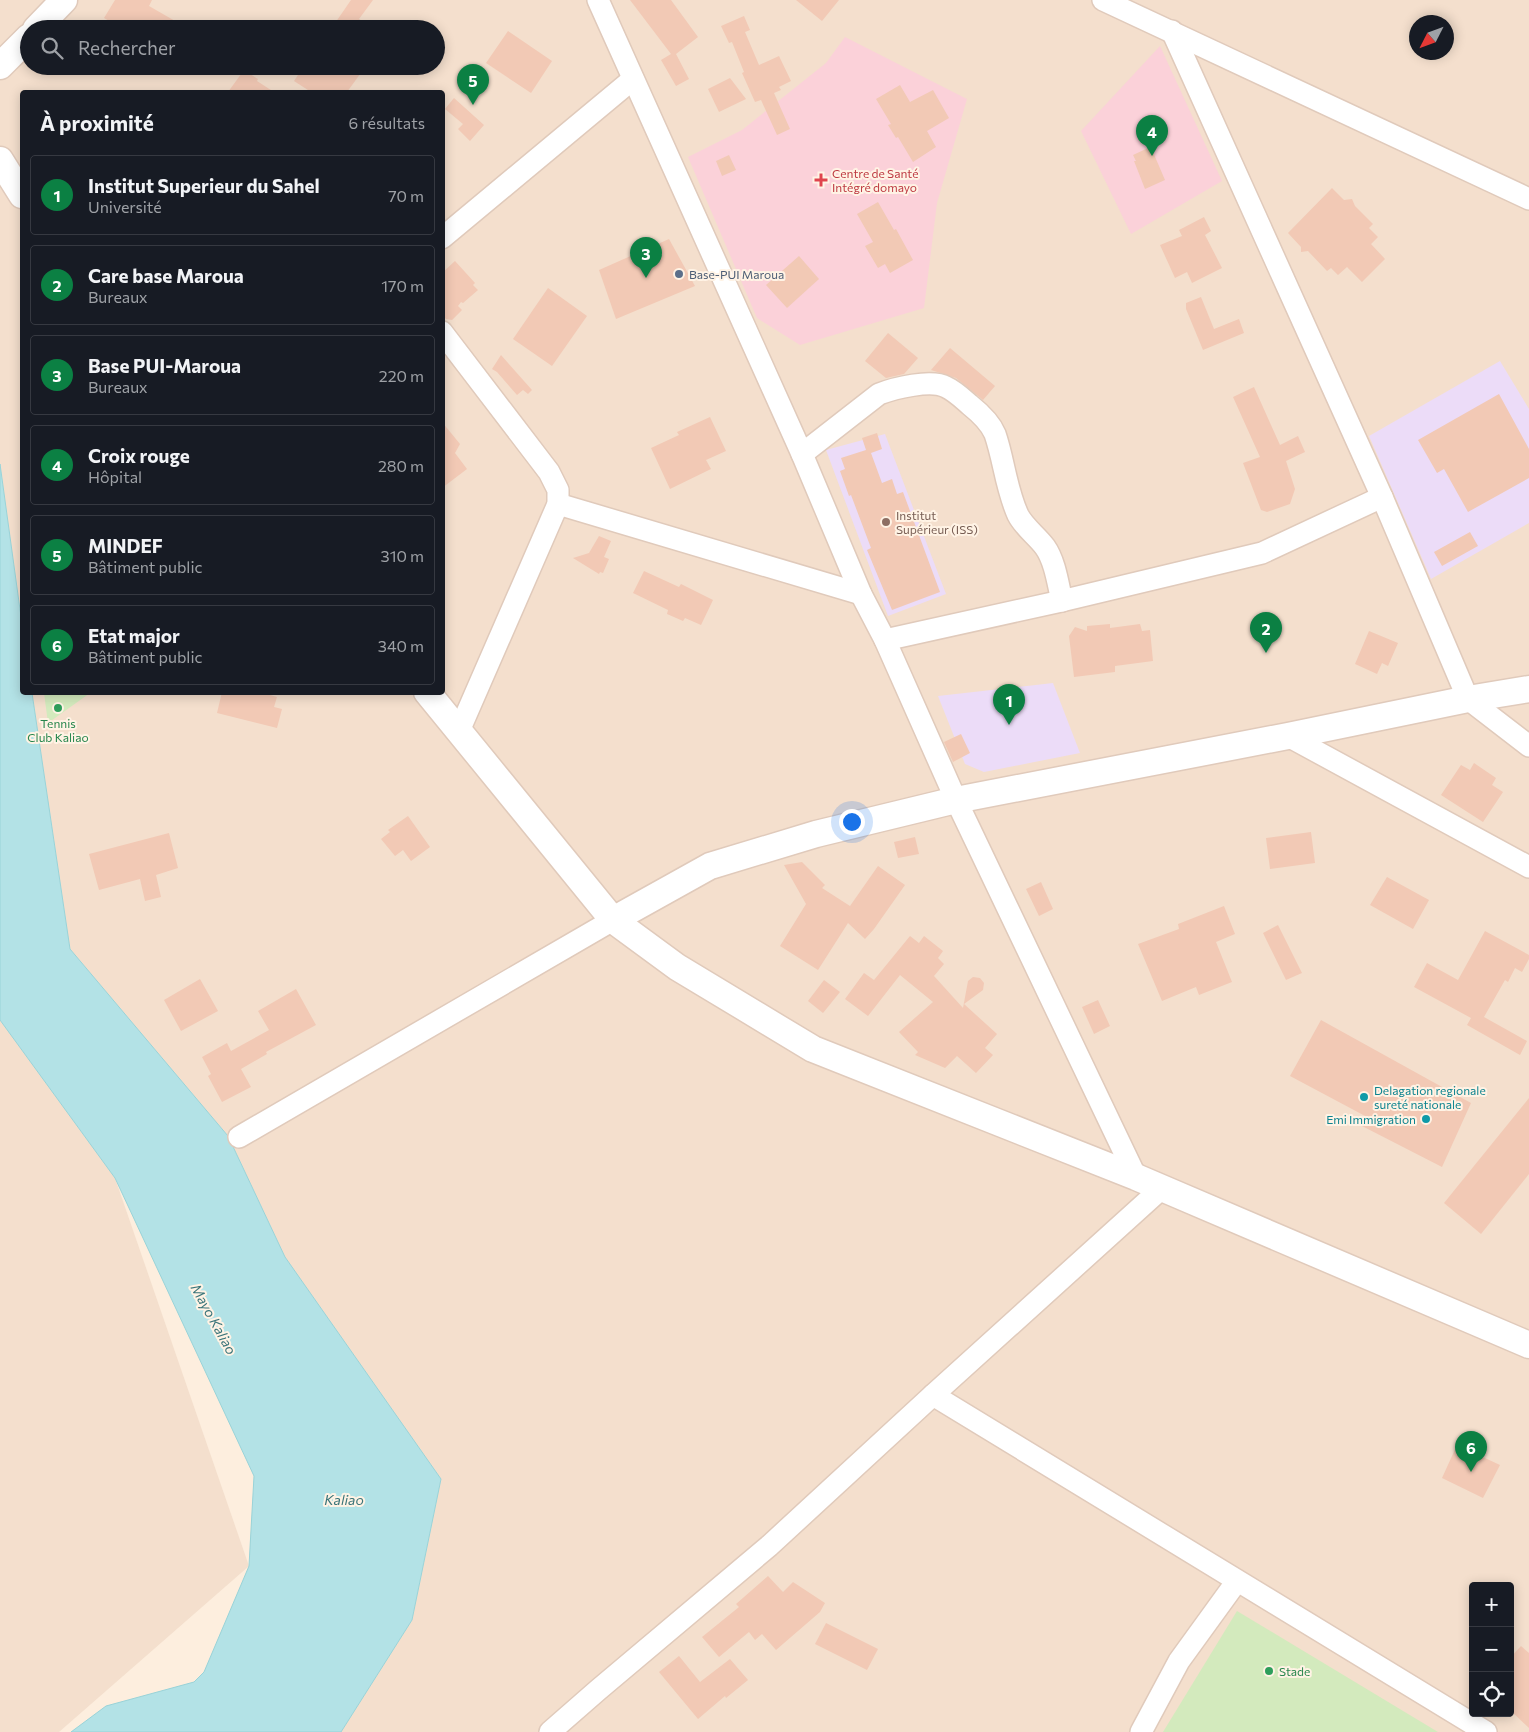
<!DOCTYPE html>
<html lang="fr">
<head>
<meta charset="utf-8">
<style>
  :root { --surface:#171b24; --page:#242831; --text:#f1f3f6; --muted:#9ea1a6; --line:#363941; --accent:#0b8043 }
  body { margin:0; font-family:Commissioner,sans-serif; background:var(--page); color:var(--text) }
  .controls { position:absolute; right:15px; bottom:15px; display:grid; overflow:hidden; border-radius:5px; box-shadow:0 2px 12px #0003 }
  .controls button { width:45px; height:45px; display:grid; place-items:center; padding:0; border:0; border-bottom:1px solid var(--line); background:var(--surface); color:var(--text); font:25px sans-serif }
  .compass { position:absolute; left:1409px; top:15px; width:45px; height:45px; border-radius:50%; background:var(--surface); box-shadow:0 2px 12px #0003; rotate:228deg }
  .you { position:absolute; left:851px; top:821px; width:18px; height:18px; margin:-12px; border:4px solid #fff; border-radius:50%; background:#1a73e8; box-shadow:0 0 0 8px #1a73e833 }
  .badge { display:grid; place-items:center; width:32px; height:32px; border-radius:50%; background:var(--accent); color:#fff; font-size:16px; font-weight:700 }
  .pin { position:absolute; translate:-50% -41px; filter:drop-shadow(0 1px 2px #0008) }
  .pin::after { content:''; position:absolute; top:26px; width:18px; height:15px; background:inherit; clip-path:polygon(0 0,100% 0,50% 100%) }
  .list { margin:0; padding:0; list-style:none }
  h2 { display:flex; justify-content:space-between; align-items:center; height:65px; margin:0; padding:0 20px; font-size:21px }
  h2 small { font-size:16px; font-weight:400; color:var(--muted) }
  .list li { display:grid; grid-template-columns:32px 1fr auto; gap:15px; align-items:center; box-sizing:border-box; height:80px; margin:0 10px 10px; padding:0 10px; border:1px solid var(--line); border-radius:5px }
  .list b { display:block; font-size:19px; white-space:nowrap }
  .list p { margin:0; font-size:16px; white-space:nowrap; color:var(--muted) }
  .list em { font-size:16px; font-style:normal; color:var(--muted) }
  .icon { flex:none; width:28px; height:28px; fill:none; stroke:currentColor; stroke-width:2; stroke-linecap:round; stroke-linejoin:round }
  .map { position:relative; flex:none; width:1529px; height:1732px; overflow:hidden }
  .search { position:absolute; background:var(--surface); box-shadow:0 2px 12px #0003; left:20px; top:20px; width:425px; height:55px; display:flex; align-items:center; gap:12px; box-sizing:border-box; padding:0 18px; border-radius:28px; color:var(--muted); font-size:19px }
  .panel { position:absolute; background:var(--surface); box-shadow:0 2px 12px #0003; left:20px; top:90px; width:425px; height:605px; border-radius:5px }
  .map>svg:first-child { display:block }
</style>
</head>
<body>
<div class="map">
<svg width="1529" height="1732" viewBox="0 0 1529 1732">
  <rect width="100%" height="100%" fill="#fdeede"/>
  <g fill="#f4dfcd" fill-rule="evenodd">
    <path d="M0 0H1529V1732H341L412 1620 441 1479 285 1257 228 1136 70 949 32 693 442 692V92H22V624L0 464ZM1416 22H1446V52H1416ZM29 29H436V66H29ZM1473 1586H1510V1713H1473Z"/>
    <path d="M0 1020 115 1178 249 1566 59 1732H0Z"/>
  </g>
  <g fill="#ecdcf8">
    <path d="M1500 361 1529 409V523L1431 579 1369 436Z"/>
    <path d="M885 434 946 594 888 616 826 450Z"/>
    <path d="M1053 683 1080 753 984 772 965 764 938 696Z"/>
  </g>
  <g fill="#fbd1d9">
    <path d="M845 37 967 99 937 203 924 308 800 345 757 318 688 157 742 130 826 63Z"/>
    <path d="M1160 46 1222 181 1131 234 1081 131Z"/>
  </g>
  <g fill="#d3eabd">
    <path d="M44 693V692L90 693 48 723Z"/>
    <path d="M1237 1611 1438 1732H1163Z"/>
  </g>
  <path fill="#b3e2e6" stroke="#99d3d8" d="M0 464 22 624V692L32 693 70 949 228 1136 285 1257 441 1479 412 1620 341 1732H71L106 1706 194 1682 204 1672 249 1566 254 1476 115 1178 0 1020Z"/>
  <g fill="#f2c9b5">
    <path d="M115 0H152L149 6 189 29H123L104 18Z"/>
    <path d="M351 0H373L359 19 373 29H331Z"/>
    <path d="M630 0H671L698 37 676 54 689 79 676 86 661 60 671 54Z"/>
    <path d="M796 0H839L822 21Z"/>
    <path d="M744 16 750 30 745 32 759 65 779 56 791 81 779 87 781 90 774 93 790 129 777 135 761 100 755 102 742 73 744 72 732 42 729 43 721 26Z"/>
    <path d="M508 31 552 61 531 93 486 63Z"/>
    <path d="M304 66H366L347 92H311L294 81Z"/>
    <path d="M244 70 258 79 257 81 274 92H228Z"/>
    <path d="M730 78 746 99 719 112 708 89Z"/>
    <path d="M900 85 910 102 933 90 949 118 927 131 936 147 913 162 898 137 896 138 888 125 891 124 876 99Z"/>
    <path d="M454 98 484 125 470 141 458 129 463 124 445 109Z"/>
    <path d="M1148 148 1151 153 1153 152 1165 180 1145 189 1134 161H1136L1133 155Z"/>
    <path d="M729 155 736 170 722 176 716 161Z"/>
    <path d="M1332 188 1344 200 1352 199 1355 206 1373 224 1369 228 1378 237 1371 244 1385 259 1362 282 1347 267 1338 275 1331 268 1327 271 1308 251 1301 252V247L1288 233Z"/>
    <path d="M878 202 894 230 896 229 913 260 890 273 885 264 878 268 865 246 873 242 857 214Z"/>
    <path d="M1204 217 1211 231 1205 235 1222 268 1192 283 1187 272 1175 278 1160 245 1182 236 1179 230Z"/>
    <path d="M669 239 695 286 616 319 599 270Z"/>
    <path d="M799 256 819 279 787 308 766 285Z"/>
    <path d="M455 261 475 283 473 285 478 290 463 303 461 302 458 306 462 310 452 320 446 319 442 315V273Z"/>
    <path d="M548 288 587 316 552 366 513 339Z"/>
    <path d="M1201 297 1214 329 1239 319 1244 333 1203 350 1186 309V303Z"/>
    <path d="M888 333 918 358 904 374 886 378 865 361Z"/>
    <path d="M950 348 995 386 983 400 956 378 931 370Z"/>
    <path d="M501 355 532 390 528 394 523 390 517 395 497 372 492 369Z"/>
    <path d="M1254 387 1280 445 1298 436 1305 452 1286 461 1295 489 1290 504 1267 512 1261 510 1243 463 1260 457 1233 397Z"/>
    <path d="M1499 394 1529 449V478L1468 512 1444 469 1437 473 1418 440Z"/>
    <path d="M710 417 726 451 706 460 711 469 670 489 651 448 679 435 677 432Z"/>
    <path d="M442 422 460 444 455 453 467 469 442 488Z"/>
    <path d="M877 433 882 449 871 453 882 483 892 479 897 494 903 492 940 592 892 610 867 550 871 548 851 495 849 496 840 471 845 469 841 458 866 450 862 438Z"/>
    <path d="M1470 532 1478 546 1442 566 1434 552Z"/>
    <path d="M599 536 611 541 604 557 609 559 603 573 600 572 599 574 573 558 589 553Z"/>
    <path d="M644 571 679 587 681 584 713 600 701 625 685 618 683 621 667 614 668 610 633 593Z"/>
    <path d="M1110 624V628L1140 624 1142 631 1150 630 1153 661 1115 666V672L1074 677 1069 636 1075 627 1087 631V626Z"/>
    <path d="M1369 631 1398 643 1388 666 1382 663 1377 674 1355 664Z"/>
    <path d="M222 692H260L277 697 274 707 282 709 277 728 217 713Z"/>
    <path d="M961 734 970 753 953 762 944 742Z"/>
    <path d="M1474 763 1496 778 1492 785 1503 792 1483 822 1441 795 1461 765 1470 770Z"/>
    <path d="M408 816 430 847 411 861 403 850 395 856 381 839 390 832 388 830Z"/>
    <path d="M1311 832 1315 863 1270 869 1266 838Z"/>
    <path d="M169 833 178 868 156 875 161 897 145 901 140 879 99 890 89 854Z"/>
    <path d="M915 837 919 854 898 858 894 842Z"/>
    <path d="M802 862 825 885 822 888 850 906 878 866 905 885 874 929 865 939 848 923 818 970 780 946 806 904 784 865Z"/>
    <path d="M1387 877 1429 900 1413 929 1370 905Z"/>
    <path d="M1041 882 1053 909 1039 916 1026 889Z"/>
    <path d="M1224 906 1235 934 1216 942 1232 982 1199 995 1196 987 1162 1001 1138 944 1179 929 1178 924Z"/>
    <path d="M1278 925 1302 973 1286 980 1263 933Z"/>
    <path d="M1485 931 1529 955V959L1522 972 1515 968 1508 982 1505 980 1484 1017 1527 1041 1520 1055 1467 1025 1471 1018 1414 987 1427 963 1458 980Z"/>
    <path d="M910 936 919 943 924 936 943 951 938 958 944 964 934 976 963 1008 968 981 973 977 980 978 984 983 983 990 964 1004 997 1034 985 1048 993 1055 976 1073 957 1056 945 1068 915 1055 918 1052 899 1032 933 1002 900 975 868 1016 845 999 864 973 874 980Z"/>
    <path d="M200 979 218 1011 181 1031 164 1000Z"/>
    <path d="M824 980 840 992 823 1013 808 1001Z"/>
    <path d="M296 989 316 1025 266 1052 267 1054 241 1069 251 1087 222 1102 208 1076 211 1074 202 1057 227 1043 231 1051 269 1030 258 1011Z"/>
    <path d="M1098 1000 1110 1026 1094 1034 1082 1007Z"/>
    <path d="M1321 1020 1471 1103 1442 1167 1362 1126 1367 1117 1290 1076Z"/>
    <path d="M1529 1098V1174L1481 1234 1444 1203Z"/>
    <path d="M1457 1445 1500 1465 1483 1498 1442 1478Z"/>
    <path d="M768 1576 783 1592 793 1582 825 1603 820 1612 776 1650 762 1634 755 1640 749 1632 719 1657 702 1637 739 1607 736 1604Z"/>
    <path d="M826 1623 878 1649 867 1670 815 1644Z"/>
    <path d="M1521 1646 1529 1653V1728L1510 1710V1658Z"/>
    <path d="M679 1656 700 1682 730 1659 748 1680 726 1698 725 1696 698 1719 659 1672Z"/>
  </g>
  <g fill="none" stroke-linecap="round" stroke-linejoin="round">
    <g stroke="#e0cabb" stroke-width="24">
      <g id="minor">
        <path d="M598 0 802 454 861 594 885 640 956 800 1136 1177"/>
        <path d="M1103 0 1529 199"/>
        <path d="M1172 31 1382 497 1468 699 1529 746"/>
        <path d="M442 238 633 79"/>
        <path d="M442 332 549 472 558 490V504L459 731"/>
        <path d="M802 454 879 394C895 388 931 379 946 387 955 391 963 399 970 405 980 413 990 422 995 434 1004 460 1006 489 1018 515 1024 527 1037 536 1045 547 1055 561 1058 584 1062 601"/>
        <path d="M558 504 861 594"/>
        <path d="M885 640 1057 602 1262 553 1382 497"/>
        <path d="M1288 736 1529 867"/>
        <path d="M239 1137 613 920"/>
        <path d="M933 1395 1486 1732"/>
        <path d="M550 1732 598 1690 769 1546 933 1395 1162 1188"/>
        <path d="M1141 1732 1179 1661 1237 1581"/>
      </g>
    </g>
    <g stroke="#e0cabb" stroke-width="29">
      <g id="tertiary">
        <path d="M36 29 64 0"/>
        <path d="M0 66 29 37"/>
        <path d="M0 160 22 195"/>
        <path d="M427 692 613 920 677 967 813 1049 1136 1177 1529 1345"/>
        <path d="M613 920 710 866 816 834 956 800 1288 736 1468 699 1529 689"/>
      </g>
    </g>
    <use href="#minor" stroke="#fff" stroke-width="21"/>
    <use href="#tertiary" stroke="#fff" stroke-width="26"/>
  </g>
  <path fill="#e0444e" stroke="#fff3e5" stroke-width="2" d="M818.5 172.5h5v5h5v5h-5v5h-5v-5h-5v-5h5z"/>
  <circle fill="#5c6f8a" stroke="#fff3e5" stroke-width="2" cx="679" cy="274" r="5"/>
  <circle fill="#8d6e63" stroke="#fff3e5" stroke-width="2" cx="886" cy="522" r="5"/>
  <g fill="#2e9e5b" stroke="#fff3e5" stroke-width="2">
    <circle cx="58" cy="708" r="5"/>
    <circle cx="1269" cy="1671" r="5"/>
  </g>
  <g fill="#0f9aa8" stroke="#fff3e5" stroke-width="2">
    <circle cx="1364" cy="1097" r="5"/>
    <circle cx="1426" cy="1119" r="5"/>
  </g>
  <g text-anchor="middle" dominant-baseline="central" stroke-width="4" stroke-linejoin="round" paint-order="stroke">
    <g font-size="12" fill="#be3a42" stroke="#fff3e5" text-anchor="start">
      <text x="832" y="173">Centre de Santé<tspan x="832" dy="14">Intégré domayo</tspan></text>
    </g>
    <g font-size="12" fill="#4e5e75" stroke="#fff3e5" text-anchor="start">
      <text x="689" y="274">Base-PUI Maroua</text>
    </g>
    <g font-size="12" fill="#785e54" stroke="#fff3e5" text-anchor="start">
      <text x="896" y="515">Institut<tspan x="896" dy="14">Supérieur (ISS)</tspan></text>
    </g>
    <g font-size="12" fill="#27864d" stroke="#fff3e5">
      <text x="58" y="723">Tennis<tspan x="58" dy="14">Club Kaliao</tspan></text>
      <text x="1279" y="1671" text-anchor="start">Stade</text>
    </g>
    <g font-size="12" fill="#0d838f" stroke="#fff3e5" text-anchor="start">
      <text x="1374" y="1090">Delagation regionale<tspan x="1374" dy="14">sureté nationale</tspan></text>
      <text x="1416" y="1119" text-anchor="end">Emi Immigration</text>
    </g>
    <g font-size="14" font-style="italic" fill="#3a7479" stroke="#fff3e5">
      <text transform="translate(214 1319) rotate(61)">Mayo Kaliao</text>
      <text x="344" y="1499">Kaliao</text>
    </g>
  </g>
</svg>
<div class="controls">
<button>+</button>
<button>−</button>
<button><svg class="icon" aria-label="locate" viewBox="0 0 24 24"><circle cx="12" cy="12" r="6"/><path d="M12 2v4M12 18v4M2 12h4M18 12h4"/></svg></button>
</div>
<svg class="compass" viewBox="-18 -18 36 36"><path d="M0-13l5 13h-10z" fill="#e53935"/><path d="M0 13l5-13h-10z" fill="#9ea1a6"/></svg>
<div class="you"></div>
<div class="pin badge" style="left:1009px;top:725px">1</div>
<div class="pin badge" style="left:1266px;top:653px">2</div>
<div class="pin badge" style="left:646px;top:278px">3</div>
<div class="pin badge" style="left:1152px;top:156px">4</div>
<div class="pin badge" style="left:473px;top:105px">5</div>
<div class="pin badge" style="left:1471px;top:1472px">6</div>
<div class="search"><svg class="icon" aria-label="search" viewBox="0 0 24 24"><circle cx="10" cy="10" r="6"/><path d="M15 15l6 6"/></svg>Rechercher</div>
<section class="panel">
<h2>À proximité<small>6 résultats</small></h2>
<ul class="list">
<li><span class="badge">1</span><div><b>Institut Superieur du Sahel</b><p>Université</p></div><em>70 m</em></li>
<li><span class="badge">2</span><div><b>Care base Maroua</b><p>Bureaux</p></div><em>170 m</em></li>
<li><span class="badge">3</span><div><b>Base PUI-Maroua</b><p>Bureaux</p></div><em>220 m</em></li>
<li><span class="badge">4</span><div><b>Croix rouge</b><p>Hôpital</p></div><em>280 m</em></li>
<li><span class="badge">5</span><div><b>MINDEF</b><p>Bâtiment public</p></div><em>310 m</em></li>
<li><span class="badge">6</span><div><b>Etat major</b><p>Bâtiment public</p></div><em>340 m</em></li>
</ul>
</section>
</div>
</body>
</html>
